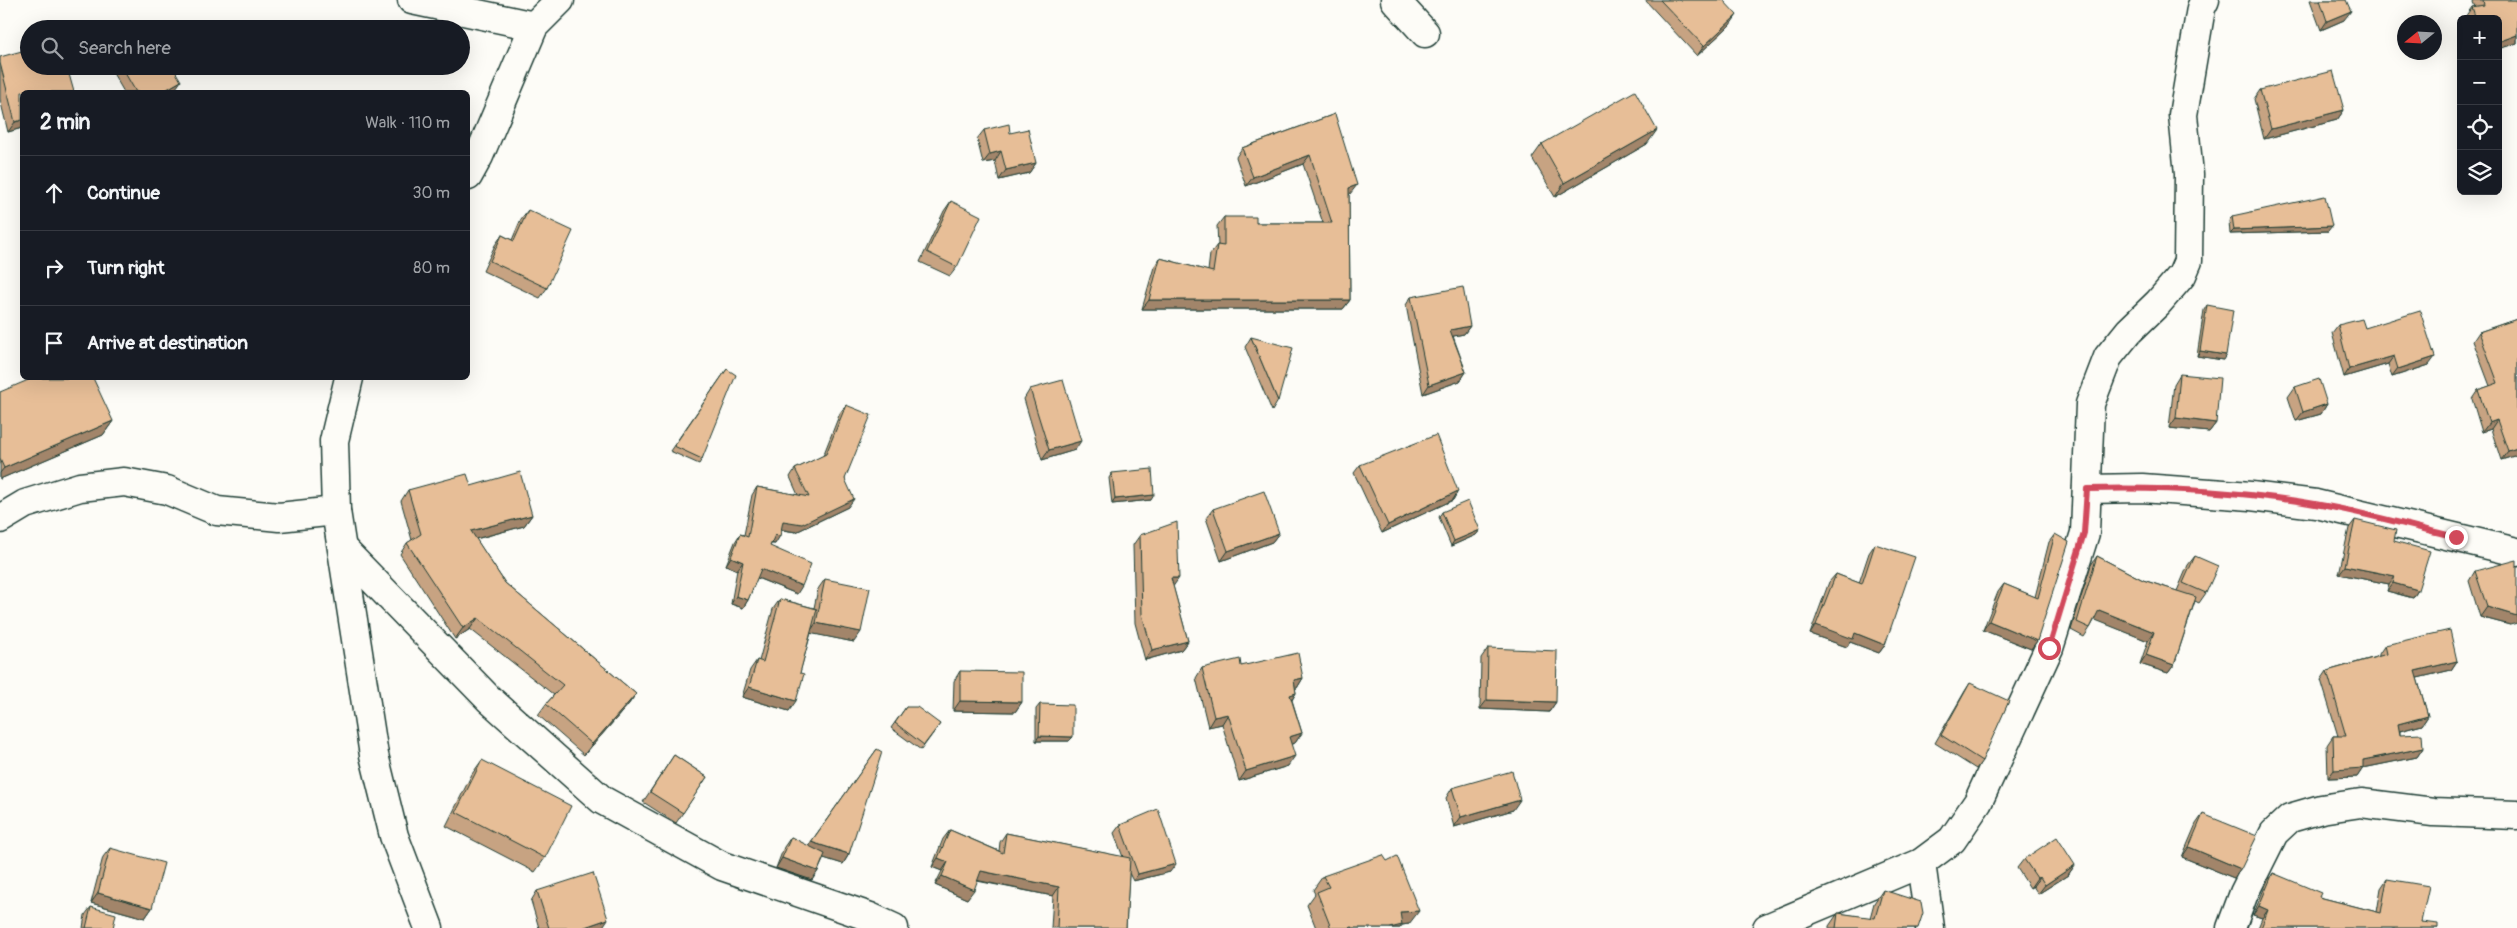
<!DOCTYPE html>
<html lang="en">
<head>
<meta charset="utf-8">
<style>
  :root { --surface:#171b24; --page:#242831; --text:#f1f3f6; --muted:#9ea1a6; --line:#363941 }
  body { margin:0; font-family:Pangolin,sans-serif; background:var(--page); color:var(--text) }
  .controls { position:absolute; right:15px; top:15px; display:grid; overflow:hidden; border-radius:8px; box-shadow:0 5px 20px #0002 }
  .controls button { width:45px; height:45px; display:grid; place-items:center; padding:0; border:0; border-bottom:1px solid var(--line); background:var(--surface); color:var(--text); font:25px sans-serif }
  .compass { position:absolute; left:2397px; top:15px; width:45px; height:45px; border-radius:50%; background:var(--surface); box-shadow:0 5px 20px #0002; rotate:252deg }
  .stop { position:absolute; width:15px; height:15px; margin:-11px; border:4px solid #d1495b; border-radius:50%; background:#fff }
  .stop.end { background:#d1495b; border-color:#fff; box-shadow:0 1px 5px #0008 }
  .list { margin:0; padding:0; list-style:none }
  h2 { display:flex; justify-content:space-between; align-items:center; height:65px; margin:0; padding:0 20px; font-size:21px }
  h2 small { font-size:16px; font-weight:400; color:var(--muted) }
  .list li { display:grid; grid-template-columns:32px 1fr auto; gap:15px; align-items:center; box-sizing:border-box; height:75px; padding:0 20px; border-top:1px solid var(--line) }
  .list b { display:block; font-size:19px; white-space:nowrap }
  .list em { font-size:16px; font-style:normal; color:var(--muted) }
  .icon { flex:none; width:28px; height:28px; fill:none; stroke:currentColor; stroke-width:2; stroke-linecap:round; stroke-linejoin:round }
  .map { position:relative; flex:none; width:2517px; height:928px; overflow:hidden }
  .search { position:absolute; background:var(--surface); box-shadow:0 5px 20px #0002; left:20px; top:20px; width:450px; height:55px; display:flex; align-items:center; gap:12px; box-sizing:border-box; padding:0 18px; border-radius:28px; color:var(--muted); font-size:19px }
  .panel { position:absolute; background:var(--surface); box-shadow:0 5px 20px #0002; left:20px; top:90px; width:450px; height:290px; border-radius:8px }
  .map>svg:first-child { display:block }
</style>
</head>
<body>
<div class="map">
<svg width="2517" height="928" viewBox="0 0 2517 928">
  <rect width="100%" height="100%" fill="#fdfcf7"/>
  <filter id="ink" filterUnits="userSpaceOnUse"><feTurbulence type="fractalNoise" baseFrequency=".02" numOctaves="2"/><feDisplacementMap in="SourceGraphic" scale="10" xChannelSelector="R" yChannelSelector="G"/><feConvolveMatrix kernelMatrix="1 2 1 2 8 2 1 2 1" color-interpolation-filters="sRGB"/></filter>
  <g filter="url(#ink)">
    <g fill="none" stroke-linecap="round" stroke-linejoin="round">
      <g stroke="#1f3d34" stroke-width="31">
        <g id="minor">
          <path d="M412 0 534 26"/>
          <path d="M1395 0 1425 33"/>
          <path d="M2087 489 2142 488 2251 496 2316 504 2517 552"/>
          <path d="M0 519 25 504 80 487 124 482 167 490 217 511 279 517 336 511"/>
          <path d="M343 549 489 699 602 800 722 866 870 917 894 928"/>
          <path d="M1921 863 1930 928"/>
          <path d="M1767 928 1921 863 1952 840 1978 802 2049 648 2085 533 2090 404 2108 357 2129 331 2158 303 2182 275 2188 261 2189 174 2183 115 2201 8 2205 0"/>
          <path d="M2231 928 2244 893 2274 833 2290 818 2321 809 2361 803 2433 812 2517 815"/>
        </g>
      </g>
      <g stroke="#1f3d34" stroke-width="31">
        <g id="tertiary">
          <path d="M468 176 479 156 534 26 560 0"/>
          <path d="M349 378 334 441 336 511 374 755 394 836 429 928"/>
        </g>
      </g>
      <use href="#minor" stroke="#fdfcf7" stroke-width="28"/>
      <use href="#tertiary" stroke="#fdfcf7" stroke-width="28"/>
    </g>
    <g fill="#c7a382" stroke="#1f3d34">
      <path d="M1645 0H1723L1730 25 1697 56Z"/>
      <path d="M2310 0H2346L2344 20 2321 30Z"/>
      <path d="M2474 0H2517V43L2498 49V19H2466L2465 17 2472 7H2475L2473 2Z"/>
      <path d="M0 57 22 128 8 132 0 99Z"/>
      <path d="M111 66H172L174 91 171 92H124L110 68Z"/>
      <path d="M2260 90 2344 110 2337 120 2264 139 2254 99Z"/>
      <path d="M1335 114 1350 194 1349 195 1350 300 1343 309H1142L1154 267 1160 258 1208 271 1210 254 1217 245H1218L1217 226 1224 217 1256 223H1323L1303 164 1246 186 1236 157 1242 148Z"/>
      <path d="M984 130 1010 133 1036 163 1029 173 999 180 995 161 983 163 977 139Z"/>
      <path d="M1542 144H1647L1555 197 1532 158Z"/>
      <path d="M951 201 957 267 950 276 920 262 944 211Z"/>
      <path d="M528 210 547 288 540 298 483 271 495 245 502 235 512 240 521 219Z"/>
      <path d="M2232 216 2328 231 2230 234 2229 221Z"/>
      <path d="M1411 297 1470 326 1464 334 1453 336 1466 372 1460 381 1423 394 1406 305Z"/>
      <path d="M2207 305 2223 360 2197 356 2204 310Z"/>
      <path d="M2517 319V455L2501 460 2491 429 2482 432 2472 399 2478 390 2490 386 2473 341 2479 332Z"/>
      <path d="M2338 325 2365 328 2429 365 2392 377 2388 364 2344 377 2332 333Z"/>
      <path d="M1251 337 1278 401 1272 411 1245 347Z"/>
      <path d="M727 369 702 459 699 464 670 451Z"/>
      <path d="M2180 374 2216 423 2209 432 2169 428 2174 384Z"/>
      <path d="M2295 387 2327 404 2321 414 2296 421 2288 397Z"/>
      <path d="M1030 389 1075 450 1042 460 1024 399Z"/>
      <path d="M0 392 113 421 103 435 0 479Z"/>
      <path d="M846 405 845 479 848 507 796 532 782 530 775 544H771L770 546 797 594 757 578 748 600 743 608 731 604 737 570 726 565 735 542 740 534 744 535 752 495 757 487 798 495 790 477 795 469 823 456 840 413Z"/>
      <path d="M1360 465 1458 491 1453 500 1382 533 1354 473Z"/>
      <path d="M1112 473 1151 500 1112 504 1109 478Z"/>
      <path d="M471 486 532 515 524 526 476 539 505 583 636 694 628 705 584 755 538 715 546 704 554 695 470 629 455 639 400 554 407 543 412 540 401 501 408 490Z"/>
      <path d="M1213 509 1279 533 1272 542 1221 561 1206 518Z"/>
      <path d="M1442 512 1480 530 1476 535 1451 546 1439 517Z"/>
      <path d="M2355 520 2418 590 2413 598 2387 591 2389 584 2339 574 2349 528Z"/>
      <path d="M2055 534 2037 641 2031 649 1983 630 1998 592 2004 584 2035 597 2049 542Z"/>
      <path d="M1140 535 1173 586 1188 641 1181 650 1145 660 1135 623 1133 545Z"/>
      <path d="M1875 544 1885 645 1879 653 1850 642 1847 647 1810 634 1829 582 1836 574 1859 583 1869 553Z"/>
      <path d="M2097 556 2143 580 2177 591 2188 565 2195 556 2206 593 2199 603 2195 601 2174 665 2168 673 2140 664 2148 641 2095 619 2090 628 2084 637 2071 630 2091 565Z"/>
      <path d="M2475 571 2510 625 2480 617 2469 581Z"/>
      <path d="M825 579 854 642 811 633 789 711 742 697 750 670 757 660 759 661 773 609 780 599 814 608 818 589Z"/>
      <path d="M2385 645 2457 661 2451 670 2417 678 2428 716 2422 725 2400 731V735L2423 748 2417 757 2363 768 2357 777 2328 778 2327 745 2333 736H2338L2321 680 2327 671 2379 656V654Z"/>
      <path d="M1488 648 1556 702 1549 712 1480 709 1481 658Z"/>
      <path d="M1241 666 1303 678 1297 688H1295L1296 693 1292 700 1302 733 1295 743 1291 744 1288 766 1239 781 1222 724 1208 727 1196 678 1202 668Z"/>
      <path d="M960 671 1022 702 1015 712 953 711 954 681Z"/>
      <path d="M1970 683 1982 761 1976 769 1935 743 1965 691Z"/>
      <path d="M1040 704 1069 741H1036V709Z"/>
      <path d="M906 707 940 724 921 750 891 728Z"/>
      <path d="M877 749 849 854 843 864 824 858 818 871 812 880 776 868 784 847 791 837 808 846Z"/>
      <path d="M674 755 707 777 676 823 643 802Z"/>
      <path d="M482 760 545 858 535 872 446 826 472 774Z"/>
      <path d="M1452 788 1513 810 1454 827 1446 798Z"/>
      <path d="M2203 814 2241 869 2234 878 2182 857 2196 824Z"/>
      <path d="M1120 825 1170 872 1133 881 1129 873 1126 928H1051L1053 896 977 881 967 899 935 885 942 871 932 867 943 839 950 830 999 851 1000 842 1006 833 1123 857 1114 833Z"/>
      <path d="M110 848 152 908 145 918 91 903 103 857Z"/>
      <path d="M2024 859 2075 865 2068 875 2038 894 2033 886 2030 888 2017 868Z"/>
      <path d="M2273 873 2319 897 2377 912 2381 888 2387 879 2421 922 2438 928H2258L2262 918 2253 915 2267 882Z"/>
      <path d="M1323 876 1409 924 1402 925 1400 928H1316L1307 905 1315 894 1313 890Z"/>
      <path d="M1883 890 1918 928H1829V926L1838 913 1870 918 1874 903Z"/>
      <path d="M537 891 602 928H539L531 901Z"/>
      <path d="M91 907 113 928H83L85 915Z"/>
    </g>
    <g fill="#a2856a" stroke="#1f3d34">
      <path d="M2351 11 2344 20 2321 30 2327 21Z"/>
      <path d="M1737 15 1730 25 1697 56 1704 46Z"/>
      <path d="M2517 35V43L2498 49V42Z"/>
      <path d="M181 81 174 91 171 92H162Z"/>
      <path d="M2344 110 2337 120 2264 139 2271 129Z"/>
      <path d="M22 120V128L8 132 15 122Z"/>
      <path d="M1657 130 1647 144 1555 197 1564 183Z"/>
      <path d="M1001 151 995 161 983 163 990 154Z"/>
      <path d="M1310 155 1303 164 1246 186 1253 177Z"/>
      <path d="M1036 163 1029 173 999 180 1006 170Z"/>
      <path d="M1357 185 1350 194 1343 197 1349 188Z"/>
      <path d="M2332 226 2328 231 2230 234 2234 230Z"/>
      <path d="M1149 300H1350L1343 309H1142Z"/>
      <path d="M1470 326 1464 334 1444 338 1450 330Z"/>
      <path d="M2200 351 2226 355 2223 360 2197 356Z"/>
      <path d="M2394 356 2388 364 2344 377 2349 369Z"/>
      <path d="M2435 357 2429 365 2392 377 2398 369Z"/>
      <path d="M1466 372 1460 381 1423 394 1429 385Z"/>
      <path d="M2327 404 2321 414 2296 421 2303 412Z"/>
      <path d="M2176 418 2216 423 2209 432 2169 428Z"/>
      <path d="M2497 420 2491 429 2482 432 2489 423Z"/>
      <path d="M113 421 103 435 0 479V473L4 468Z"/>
      <path d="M1081 441 1075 450 1042 460 1049 450Z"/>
      <path d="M2517 448V455L2501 460 2508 451Z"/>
      <path d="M1458 491 1453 500 1382 533 1388 525Z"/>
      <path d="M1154 495 1151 500 1112 504 1115 499Z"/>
      <path d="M854 499 848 507 796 532 778 529 783 521Z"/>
      <path d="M532 515 524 526 464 542 471 531Z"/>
      <path d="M1480 530 1476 535 1451 546 1454 541Z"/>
      <path d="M1279 533 1272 542 1221 561 1228 551Z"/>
      <path d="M775 535 780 536 775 544 769 543Z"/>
      <path d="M731 557 743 562 737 570 726 565Z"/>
      <path d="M2345 566 2395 576 2389 584 2339 574Z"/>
      <path d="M761 569 802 586 797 594 755 577Z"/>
      <path d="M1171 578H1179L1172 588Z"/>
      <path d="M2393 583 2418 590 2413 598 2387 591Z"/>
      <path d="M736 596 748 600 743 608 731 604Z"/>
      <path d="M2487 607 2517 616V623L2510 625 2480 617Z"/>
      <path d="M2099 610 2154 632 2148 641 2093 619Z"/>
      <path d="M478 618 470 629 455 639 463 628Z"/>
      <path d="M1989 621 2037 641 2031 649 1983 630Z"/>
      <path d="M816 623 861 632 854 642 809 633Z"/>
      <path d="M1816 625 1855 633 1885 645 1879 653 1850 642 1847 647 1810 634Z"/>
      <path d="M1188 641 1181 650 1145 660 1152 650Z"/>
      <path d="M2146 655 2174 665 2168 673 2140 664Z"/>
      <path d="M2457 661 2451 670 2409 680 2415 671Z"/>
      <path d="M1303 678 1297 688 1287 690 1294 680Z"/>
      <path d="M749 687 796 701 789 711 742 697Z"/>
      <path d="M1296 693 1290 703V695Z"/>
      <path d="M636 694 628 705 584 755 592 744Z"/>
      <path d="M1487 700 1556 702 1549 712 1480 709Z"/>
      <path d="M960 701 1022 702 1015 712 953 711Z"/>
      <path d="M1228 714 1222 724 1208 727 1214 717Z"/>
      <path d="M2428 716 2422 725 2392 733 2398 724Z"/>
      <path d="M1302 733 1295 743 1282 747 1289 737Z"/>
      <path d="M1039 736 1073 737 1069 741H1036Z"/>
      <path d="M2423 748 2417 757 2358 769 2363 768 2357 777 2328 778 2334 770 2363 760Z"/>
      <path d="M1295 756 1288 766 1239 781 1246 771Z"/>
      <path d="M1520 800 1513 810 1454 827 1461 817Z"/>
      <path d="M811 842 849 854 843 864 804 852Z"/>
      <path d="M2189 847 2241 869 2234 878 2182 857Z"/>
      <path d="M782 858 818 871 812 880 776 868Z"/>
      <path d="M938 858 948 862 942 871 932 867Z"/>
      <path d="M1176 864 1170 872 1133 881 1138 874Z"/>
      <path d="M2075 865 2068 875 2038 894 2045 885Z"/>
      <path d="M981 871 1059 887 1053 896 975 880Z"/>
      <path d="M942 876 974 890 967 899 935 885Z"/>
      <path d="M2040 877 2033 886 2030 888 2037 878Z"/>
      <path d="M98 893 152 908 145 918 91 903Z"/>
      <path d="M2259 906 2268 910 2262 918 2253 915Z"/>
      <path d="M1419 911 1409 924 1402 925 1400 928H1390L1400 912Z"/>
      <path d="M608 919 602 928H582Z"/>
    </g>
    <g fill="#e7be97" stroke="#1f3d34">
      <path d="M1660 0H1723L1737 15 1704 46Z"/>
      <path d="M2320 0H2346L2351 11 2327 21Z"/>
      <path d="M2483 0H2517V35L2498 42V19H2476L2472 7 2484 5Z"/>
      <path d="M29 49V66H54L55 70 67 67 74 92H22V120L15 122 0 63V57Z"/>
      <path d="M121 66H172L181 81 162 92H136Z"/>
      <path d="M2333 71 2344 110 2271 129 2260 90Z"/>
      <path d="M1635 91 1657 130 1564 183 1542 144Z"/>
      <path d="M1335 114 1357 185 1349 188 1350 300H1149L1160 258 1213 272 1217 245 1224 246V217H1256V223H1332L1310 155 1253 177 1242 148Z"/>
      <path d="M1009 124 1010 133 1028 129 1036 163 1006 170 1001 151 990 154 984 130Z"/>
      <path d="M2325 196 2332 226 2234 230 2232 216Z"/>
      <path d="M951 201 981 216 957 267 927 252Z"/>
      <path d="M528 210 573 231 547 288 490 261 502 235 514 241Z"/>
      <path d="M1463 287 1470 326 1450 330 1466 372 1429 385 1411 297Z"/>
      <path d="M2207 305 2233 310 2226 355 2200 351Z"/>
      <path d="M2420 311 2435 357 2398 369 2394 356 2349 369 2338 325 2362 319 2365 328Z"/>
      <path d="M2517 319V448L2508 451 2497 420 2489 423 2478 390 2498 383 2479 332Z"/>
      <path d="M1251 337 1293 348 1278 401Z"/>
      <path d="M727 369 736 375 702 459 674 446Z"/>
      <path d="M2180 374 2220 378 2216 423 2176 418Z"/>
      <path d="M33 378H93L113 421 4 468 0 459V392Z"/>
      <path d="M2319 379 2327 404 2303 412 2295 387Z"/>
      <path d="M1063 380 1081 441 1049 450 1030 389Z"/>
      <path d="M846 405 871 415 845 479 854 499 802 524 783 521 780 536 775 535 770 546 811 564 802 586 761 569 748 600 736 596 743 562 731 557 740 534 748 537 757 487 809 497 795 469 826 454Z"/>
      <path d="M1436 435 1458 491 1388 525 1360 465Z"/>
      <path d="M1152 469 1154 495 1115 499 1112 473Z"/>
      <path d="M520 472 532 515 471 531 505 583 636 694 592 744 546 704 563 685 478 618 463 628 407 543 421 534 408 490 467 474 471 486Z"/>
      <path d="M1264 491 1279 533 1228 551 1213 509Z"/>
      <path d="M1468 501 1480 530 1454 541 1442 512Z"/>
      <path d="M2355 520 2396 530 2394 541 2430 551 2418 590 2393 583 2395 576 2345 566Z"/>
      <path d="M1177 522 1179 578H1171L1188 641 1152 650 1142 614 1140 535Z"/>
      <path d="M2055 534 2069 542 2037 641 1989 621 2004 584 2038 598Z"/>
      <path d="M1875 544 1915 557 1885 645 1855 633 1853 639 1816 625 1836 574 1862 584Z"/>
      <path d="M2097 556 2143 580 2196 597 2174 665 2146 655 2154 632 2099 610 2090 628 2077 622Z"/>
      <path d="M2195 556 2218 566 2206 593 2183 583Z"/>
      <path d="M2517 560V616L2487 607 2475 571Z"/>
      <path d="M825 579 870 588 861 632 816 623Z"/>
      <path d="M780 599 817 609 800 673 804 674 796 701 749 687 757 660 763 662Z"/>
      <path d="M2450 630 2457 661 2415 671 2428 716 2398 724 2400 735 2422 734 2423 748 2363 760V768L2334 770 2333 736H2346L2327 671 2387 654 2385 645Z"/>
      <path d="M1488 648 1557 651 1556 702 1487 700Z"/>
      <path d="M1298 653 1303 678 1294 680 1296 693 1290 695 1302 733 1289 737 1295 756 1246 771 1228 714 1214 717 1202 668 1240 659 1241 666Z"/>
      <path d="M960 671 1022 672V702L960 701Z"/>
      <path d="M1970 683 2009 701 1982 761 1941 735Z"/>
      <path d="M1040 704 1073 705V737L1039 736Z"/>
      <path d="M906 707H917L940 724 924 745 895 723Z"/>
      <path d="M877 749 882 752 849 854 811 842Z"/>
      <path d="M674 755 707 777 683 813 650 792Z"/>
      <path d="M482 760 571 806 545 858 456 812Z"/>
      <path d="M1512 771 1520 800 1461 817 1452 788Z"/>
      <path d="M1158 809 1176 864 1138 874 1120 825Z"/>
      <path d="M2203 814 2257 836 2241 869 2189 847Z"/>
      <path d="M950 830 1003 853 1006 833 1130 858 1126 928H1057L1059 887 981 871 974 890 942 876 948 862 938 858Z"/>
      <path d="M791 837 825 854 818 871 782 858Z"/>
      <path d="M2057 837 2075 865 2045 885 2040 877 2037 878 2024 859Z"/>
      <path d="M110 848 164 863 152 908 98 893Z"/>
      <path d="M1383 855 1387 861 1397 856 1419 911 1400 912 1402 925 1390 928H1353L1352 927 1349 928H1331L1317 892 1329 887 1323 876Z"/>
      <path d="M593 873 608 919 582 928H549L537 891Z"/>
      <path d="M2273 873 2321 893 2319 897 2381 913 2387 879 2429 886 2421 922 2438 924V928H2261L2268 910 2259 906Z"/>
      <path d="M1883 890 1921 902 1923 913 1918 928H1836L1838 913 1875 918Z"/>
      <path d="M91 907 116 914 113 928H86Z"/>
    </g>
  </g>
  <g fill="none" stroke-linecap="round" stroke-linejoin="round" filter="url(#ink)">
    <path stroke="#d1495b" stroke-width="6" d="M2049 648 2084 533 2087 489C2162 487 2240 491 2315 504 2363 512 2410 526 2456 537"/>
  </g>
</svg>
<div class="controls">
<button>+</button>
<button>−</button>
<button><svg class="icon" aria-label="locate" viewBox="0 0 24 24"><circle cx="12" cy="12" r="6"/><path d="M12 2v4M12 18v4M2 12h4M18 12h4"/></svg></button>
<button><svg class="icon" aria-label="layers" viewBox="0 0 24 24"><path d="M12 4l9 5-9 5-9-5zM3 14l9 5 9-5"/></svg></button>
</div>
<svg class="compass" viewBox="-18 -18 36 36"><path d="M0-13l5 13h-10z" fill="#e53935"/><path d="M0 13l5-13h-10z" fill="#9ea1a6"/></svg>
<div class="stop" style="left:2049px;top:648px"></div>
<div class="stop end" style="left:2456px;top:537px"></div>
<div class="search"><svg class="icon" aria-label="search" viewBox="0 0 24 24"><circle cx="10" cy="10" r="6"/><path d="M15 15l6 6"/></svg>Search here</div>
<section class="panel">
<h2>2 min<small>Walk · 110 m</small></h2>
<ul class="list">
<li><svg class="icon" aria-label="ahead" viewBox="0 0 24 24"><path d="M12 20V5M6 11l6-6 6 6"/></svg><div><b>Continue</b></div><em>30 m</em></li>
<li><svg class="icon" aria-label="right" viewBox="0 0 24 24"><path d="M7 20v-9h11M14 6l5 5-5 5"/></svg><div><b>Turn right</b></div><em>80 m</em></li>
<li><svg class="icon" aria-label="arrive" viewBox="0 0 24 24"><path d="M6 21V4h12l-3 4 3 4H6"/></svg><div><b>Arrive at destination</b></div></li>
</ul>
</section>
</div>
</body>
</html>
